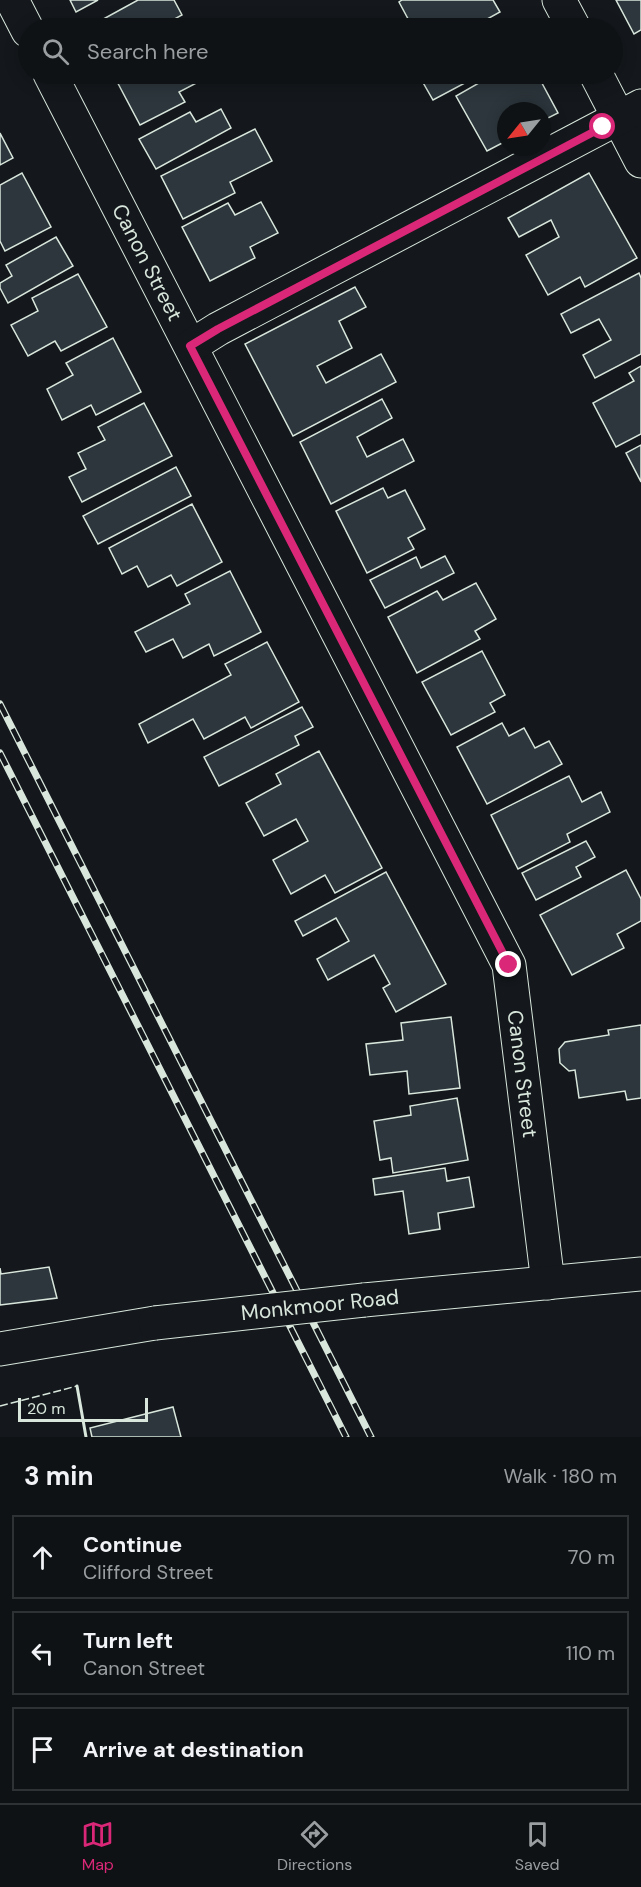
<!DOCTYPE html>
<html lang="en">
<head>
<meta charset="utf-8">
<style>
  :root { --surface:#0f1215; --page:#1d2022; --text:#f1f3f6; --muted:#9b9ea0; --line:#2f3234; --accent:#db2777 }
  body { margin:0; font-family:"DM Sans",sans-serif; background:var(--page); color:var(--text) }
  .compass { position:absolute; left:497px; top:102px; width:54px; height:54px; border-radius:50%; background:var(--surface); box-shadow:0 3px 15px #0003; rotate:240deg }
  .scale { position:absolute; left:18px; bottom:15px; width:130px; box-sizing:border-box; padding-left:6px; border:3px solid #d8e6dc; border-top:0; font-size:16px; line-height:21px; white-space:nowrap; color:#d8e6dc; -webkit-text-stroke:4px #14181c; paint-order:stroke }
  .stop { position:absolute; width:18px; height:18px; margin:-14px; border:4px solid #db2777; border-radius:50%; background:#fff }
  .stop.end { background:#db2777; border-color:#fff; box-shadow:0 2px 6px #0008 }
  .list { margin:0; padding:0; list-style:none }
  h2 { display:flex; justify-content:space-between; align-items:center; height:78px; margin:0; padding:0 24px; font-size:26px }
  h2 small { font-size:20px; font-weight:400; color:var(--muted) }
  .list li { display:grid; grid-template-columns:39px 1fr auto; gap:18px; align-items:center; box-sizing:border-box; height:84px; margin:0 12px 12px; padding:0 12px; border:2px solid var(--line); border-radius:0px }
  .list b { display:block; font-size:22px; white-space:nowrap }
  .list p { margin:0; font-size:20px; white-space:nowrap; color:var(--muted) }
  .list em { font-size:20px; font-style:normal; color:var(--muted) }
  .icon { flex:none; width:33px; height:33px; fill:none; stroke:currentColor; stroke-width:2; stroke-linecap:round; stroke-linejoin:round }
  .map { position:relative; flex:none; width:641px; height:1437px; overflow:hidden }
  .search { position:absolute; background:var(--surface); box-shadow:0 3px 15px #0003; left:18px; right:18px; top:18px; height:66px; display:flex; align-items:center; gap:15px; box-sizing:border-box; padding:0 21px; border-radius:33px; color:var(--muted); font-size:22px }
  .sheet { height:366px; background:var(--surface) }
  nav { display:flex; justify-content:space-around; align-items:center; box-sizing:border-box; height:84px; border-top:2px solid var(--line); background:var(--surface); font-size:16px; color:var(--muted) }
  nav a { display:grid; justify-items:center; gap:3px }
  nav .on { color:var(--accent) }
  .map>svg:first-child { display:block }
</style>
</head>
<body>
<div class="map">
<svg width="641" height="1437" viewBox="0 0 641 1437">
  <rect width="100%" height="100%" fill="#14181c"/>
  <g fill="#2c363c" stroke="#d8e6dc" stroke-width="1.5">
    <path d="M70 0H98L76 12Z"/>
    <path d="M138 0H174L182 15 158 28H87Z"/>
    <path d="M402 0H493L500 12 471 28H449L448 26 443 28H413L399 2Z"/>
    <path d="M616 0H641V30L634 34Z"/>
    <path d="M508 21 512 28H494Z"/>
    <path d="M113 74H206L208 77 179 92 185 102 140 125Z"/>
    <path d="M431 74H537L558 113 542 121V111H506V141L487 151 456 96 479 83 476 77 433 100 421 79Z"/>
    <path d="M221 109 231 128 156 169 139 139 190 112 196 122Z"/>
    <path d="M255 129 272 161 230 182 235 193 183 219 161 176Z"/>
    <path d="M0 133 13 158 0 165Z"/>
    <path d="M22 173 51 227 5 251 0 241V185Z"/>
    <path d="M589 173 637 258 585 287 580 277 548 295 526 255 559 237 551 220 519 237 508 218Z"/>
    <path d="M261 202 278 233 250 247 255 258 210 281 182 227 228 203 235 215Z"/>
    <path d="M56 237 73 266 8 303 0 288V283L12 276 6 265Z"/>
    <path d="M639 273 641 278V354L595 378 583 355 611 340 599 319 571 333 561 314Z"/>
    <path d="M78 274 107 327 61 351 55 341 28 356 11 325 38 311 32 298Z"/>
    <path d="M355 287 366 307 339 321 352 348 317 366 326 383 381 354 396 382 293 436 245 344Z"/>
    <path d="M113 338 141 392 96 415 91 405 62 420 47 389 73 375 66 363Z"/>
    <path d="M641 366V434L616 447 593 403 634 381 629 373Z"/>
    <path d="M382 399 392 418 357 437 367 457 403 439 414 461 331 504 300 442Z"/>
    <path d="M144 403 172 456 82 502 69 477 86 469 78 453 105 440 98 427Z"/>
    <path d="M641 445V482L626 453Z"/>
    <path d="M176 467 191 496 98 544 83 516Z"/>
    <path d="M383 488 388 498 405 490 425 529 408 538 414 549 367 573 336 511Z"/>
    <path d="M192 504 222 562 177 586 171 575 148 587 137 566 122 574 109 548Z"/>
    <path d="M445 556 454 573 385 608 370 580 416 557 421 568Z"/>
    <path d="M230 571 261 632 214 656 209 644 183 658 173 639 146 652 135 632 190 604 185 594Z"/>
    <path d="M476 583 496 619 475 631 480 639 417 673 388 617 437 591 443 600Z"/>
    <path d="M267 642 299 702 251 728 245 717 204 739 193 719 148 743 139 724 231 675 225 664Z"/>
    <path d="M482 651 505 695 490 703 495 712 451 735 422 682Z"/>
    <path d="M302 707 313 727 295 736 299 745 219 786 204 757Z"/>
    <path d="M502 723 509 736 524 728 535 748 549 741 562 764 487 804 457 747Z"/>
    <path d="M319 751 382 868 335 893 325 875 291 894 273 860 308 841 296 819 264 836 246 803 281 784 276 774Z"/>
    <path d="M569 776 582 802 601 792 610 812 567 834 570 842 518 869 491 815Z"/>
    <path d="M586 841 595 857 576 867 581 877 536 900 522 873Z"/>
    <path d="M626 870 641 899V921L617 934 624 948 572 975 540 915Z"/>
    <path d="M386 872 446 984 396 1012 383 988 390 984 374 955 328 980 317 959 349 941 336 918 303 936 295 921Z"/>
    <path d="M451 1017 460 1088 409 1094 407 1071 370 1075 366 1044 403 1040 401 1023Z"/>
    <path d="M641 1025V1098L627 1100 625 1091 579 1098 575 1070 569 1071 560 1063 559 1049 565 1042 609 1035 608 1030Z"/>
    <path d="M457 1098 468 1160 393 1173 391 1158 380 1160 374 1121 411 1115 410 1106Z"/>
    <path d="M445 1168 447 1181 469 1177 474 1207 438 1213 440 1229 409 1234 403 1191 375 1195 373 1179Z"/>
    <path d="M49 1267 57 1298 0 1305V1268L1 1274Z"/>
    <path d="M173 1407 181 1437H92L90 1428Z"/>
  </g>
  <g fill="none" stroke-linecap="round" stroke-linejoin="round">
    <g stroke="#d8e6dc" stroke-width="35">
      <g id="street">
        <path d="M12 0 28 31"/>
        <path d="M559 0 574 28"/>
        <path id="s1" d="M50 74 509 965 548 1283"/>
        <path d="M596 74 641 161"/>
        <path d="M191 346 218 329 641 106"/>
      </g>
    </g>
    <g stroke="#d8e6dc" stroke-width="35">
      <g id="secondary">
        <path d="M364 1300 641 1274"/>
        <path d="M0 1349 155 1323"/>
      </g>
    </g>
    <use href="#street" stroke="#14181c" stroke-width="33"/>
    <use href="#secondary" stroke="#14181c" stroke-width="33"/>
    <g stroke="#d8e6dc" stroke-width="7">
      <g id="rail">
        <path d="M0 704 371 1437"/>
        <path d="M0 753 346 1437"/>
      </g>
    </g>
    <use href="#rail" stroke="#14181c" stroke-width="4.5" stroke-dasharray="14" stroke-linecap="butt"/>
    <g stroke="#d8e6dc" stroke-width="35" stroke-linecap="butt">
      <path id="secondary-bridge" d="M155 1323 364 1300"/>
    </g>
    <use href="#secondary-bridge" stroke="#14181c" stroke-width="33"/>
    <path stroke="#d8e6dc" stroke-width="1.5" stroke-dasharray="8 3" stroke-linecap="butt" d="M0 1406 77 1386"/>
    <path stroke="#d8e6dc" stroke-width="3" d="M77 1386 86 1437"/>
  </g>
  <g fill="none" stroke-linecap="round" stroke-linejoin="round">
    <path stroke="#db2777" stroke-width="8" d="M509 965 190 346 218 329 603 127"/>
  </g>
  <g text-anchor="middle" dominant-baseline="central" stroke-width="4.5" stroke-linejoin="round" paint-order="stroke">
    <g font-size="21" fill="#d8e6dc" stroke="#14181c">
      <text stroke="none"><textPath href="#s1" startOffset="212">Canon Street</textPath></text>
      <text stroke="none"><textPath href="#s1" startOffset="1112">Canon Street</textPath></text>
      <text transform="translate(320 1305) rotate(-6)">Monkmoor Road</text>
    </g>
  </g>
</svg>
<svg class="compass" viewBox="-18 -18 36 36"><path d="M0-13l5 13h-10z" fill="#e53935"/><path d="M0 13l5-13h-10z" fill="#9b9ea0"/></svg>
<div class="scale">20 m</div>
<div class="stop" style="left:603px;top:127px"></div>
<div class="stop end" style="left:509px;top:965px"></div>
<div class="search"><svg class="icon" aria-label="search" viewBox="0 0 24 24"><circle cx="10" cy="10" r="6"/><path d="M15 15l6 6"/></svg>Search here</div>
</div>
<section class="sheet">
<h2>3 min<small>Walk · 180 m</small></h2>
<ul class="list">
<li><svg class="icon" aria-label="ahead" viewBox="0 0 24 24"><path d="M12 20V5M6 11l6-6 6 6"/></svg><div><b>Continue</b><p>Clifford Street</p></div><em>70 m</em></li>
<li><svg class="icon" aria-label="left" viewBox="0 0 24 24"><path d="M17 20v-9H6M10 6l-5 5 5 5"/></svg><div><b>Turn left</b><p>Canon Street</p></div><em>110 m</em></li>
<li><svg class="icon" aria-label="arrive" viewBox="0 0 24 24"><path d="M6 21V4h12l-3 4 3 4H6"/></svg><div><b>Arrive at destination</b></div></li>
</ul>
</section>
<nav>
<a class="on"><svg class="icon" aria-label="map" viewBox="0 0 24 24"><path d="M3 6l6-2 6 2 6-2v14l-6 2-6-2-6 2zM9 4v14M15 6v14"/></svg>Map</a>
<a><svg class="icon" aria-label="directions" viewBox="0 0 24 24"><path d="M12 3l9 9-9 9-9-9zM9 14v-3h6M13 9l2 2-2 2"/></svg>Directions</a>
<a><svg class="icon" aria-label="saved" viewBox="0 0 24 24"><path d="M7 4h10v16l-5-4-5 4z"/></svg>Saved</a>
</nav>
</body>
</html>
